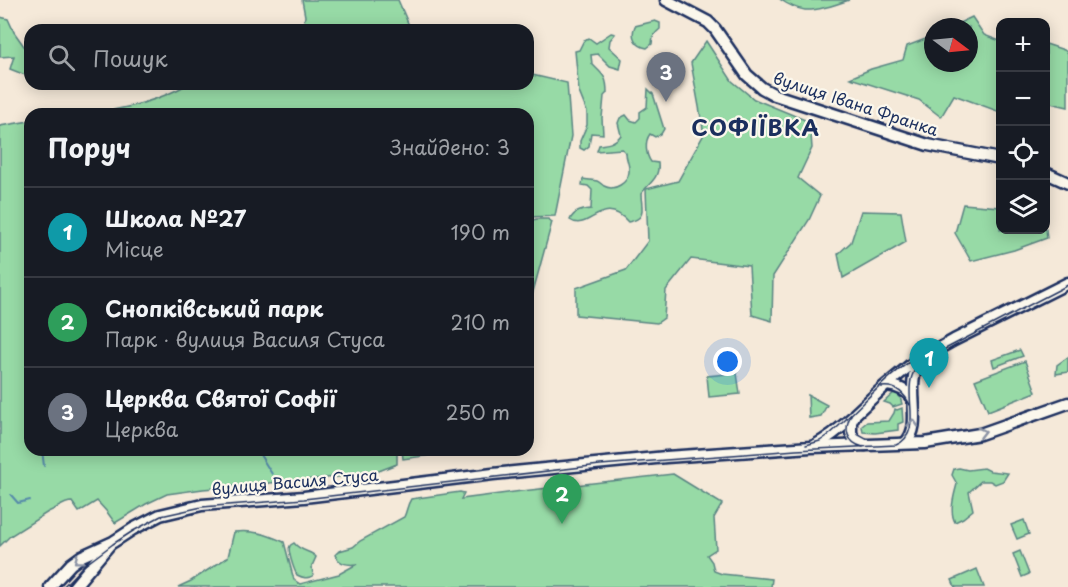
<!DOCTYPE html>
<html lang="uk">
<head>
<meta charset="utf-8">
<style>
  :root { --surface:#171b24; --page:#20242c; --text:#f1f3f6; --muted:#9ea1a6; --line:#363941; --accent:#0f766e }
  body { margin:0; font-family:"Playpen Sans",sans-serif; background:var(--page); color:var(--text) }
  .controls { position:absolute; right:18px; top:18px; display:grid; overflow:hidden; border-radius:12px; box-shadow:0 3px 15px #0003 }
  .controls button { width:54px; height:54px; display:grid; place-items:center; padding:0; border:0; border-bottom:2px solid var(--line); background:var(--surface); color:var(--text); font:30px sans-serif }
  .compass { position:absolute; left:924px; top:18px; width:54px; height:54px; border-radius:50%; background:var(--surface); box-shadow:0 3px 15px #0003; rotate:106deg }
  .you { position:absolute; left:728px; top:362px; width:21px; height:21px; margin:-15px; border:4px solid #fff; border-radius:50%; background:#1a73e8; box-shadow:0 0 0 9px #1a73e833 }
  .badge { display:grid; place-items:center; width:39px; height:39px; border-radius:50%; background:var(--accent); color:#fff; font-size:20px; font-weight:700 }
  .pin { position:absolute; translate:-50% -50px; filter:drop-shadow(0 2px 3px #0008) }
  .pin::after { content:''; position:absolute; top:32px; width:21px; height:18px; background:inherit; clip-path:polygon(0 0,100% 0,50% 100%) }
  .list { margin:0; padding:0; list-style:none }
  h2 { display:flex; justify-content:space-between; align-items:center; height:78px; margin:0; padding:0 24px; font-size:26px }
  h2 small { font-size:20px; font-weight:400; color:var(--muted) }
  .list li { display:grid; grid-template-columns:39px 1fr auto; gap:18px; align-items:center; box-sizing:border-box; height:90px; padding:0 24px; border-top:2px solid var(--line) }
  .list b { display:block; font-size:22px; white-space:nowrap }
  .list p { margin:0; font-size:20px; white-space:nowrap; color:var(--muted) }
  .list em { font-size:20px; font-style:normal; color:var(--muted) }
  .icon { flex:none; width:33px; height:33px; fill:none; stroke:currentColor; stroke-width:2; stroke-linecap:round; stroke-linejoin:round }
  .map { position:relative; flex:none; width:1068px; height:587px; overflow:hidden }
  .search { position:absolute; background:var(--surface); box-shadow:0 3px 15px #0003; left:24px; top:24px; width:510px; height:66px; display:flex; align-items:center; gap:15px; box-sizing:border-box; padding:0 21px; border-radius:18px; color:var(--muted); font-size:22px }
  .panel { position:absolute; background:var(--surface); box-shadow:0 3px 15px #0003; left:24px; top:108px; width:510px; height:348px; border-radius:18px }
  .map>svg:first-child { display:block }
</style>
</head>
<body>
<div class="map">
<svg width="1068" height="587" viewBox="0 0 1068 587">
  <rect width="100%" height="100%" fill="#f5e9d9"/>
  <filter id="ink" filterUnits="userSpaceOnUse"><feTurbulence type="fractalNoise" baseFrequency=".0167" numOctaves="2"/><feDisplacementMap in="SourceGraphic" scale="12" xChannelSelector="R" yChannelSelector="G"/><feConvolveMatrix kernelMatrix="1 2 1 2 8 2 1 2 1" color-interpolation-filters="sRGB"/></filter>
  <g filter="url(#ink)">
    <g fill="#97daa6" stroke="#598482" stroke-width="1.5">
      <path d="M302 0H398L411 30H303L305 16Z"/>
      <path d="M781 0H849C838 4 817 11 805 10 797 9 787 4 781 0Z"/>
      <path d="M0 17 8 19 14 32 26 49H30V77L10 69 14 56 0 57Z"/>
      <path d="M972 17 984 35 1000 41V112L954 95 941 117 919 100 850 78 871 69 903 60 907 46 933 36V63H969V27H951Z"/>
      <path d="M655 21 660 23V29C654 34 652 37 652 44L647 48C636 46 630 37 635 26Z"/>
      <path d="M611 33 615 34 610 40 609 47 622 59 620 69 610 66 598 54 591 55 592 64C603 75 607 76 607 93L604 96 602 118 603 134 591 133 589 146 584 150 580 148V141L587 125V112L579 92 575 51 579 50 584 40 589 38 596 43Z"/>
      <path d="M706 41 732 81 754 99 810 122 812 148 798 178 820 196 809 220 773 276 772 321 752 315 749 266 691 259 666 290 664 318 657 323 576 315V288L626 270 648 241 646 189 678 181 704 134 691 63Z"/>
      <path d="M1046 44 1064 50 1068 53V107L1046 102V104Z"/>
      <path d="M528 74 567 83 571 136 555 216 528 217V114H86C122 110 157 102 188 84H528Z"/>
      <path d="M648 89 653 94 664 129 661 134 655 137 650 134C644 142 646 155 651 162L658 163C660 178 649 183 641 194 641 207 648 219 628 222 603 193 588 233 570 220 574 211 582 210 591 209L592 190 588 186 582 185 583 179C587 180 592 180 597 181 600 182 602 185 604 186 615 192 628 182 629 172 630 165 626 160 626 153L622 149 597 151 599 145C608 144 615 143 621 135L618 123 620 118 626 115 630 120 636 122 640 118V112L647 107Z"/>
      <path d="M30 121V450H397V464L371 474 203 489 167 494 146 504 115 523 107 512 97 501 79 512 72 502C63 502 57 509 48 512L10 536 0 546V126Z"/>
      <path d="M963 204 1000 207V230L1046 229 1047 238 1014 250 971 261 955 233Z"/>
      <path d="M861 211 901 212 906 242 843 278 838 254 851 242Z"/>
      <path d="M537 219H548L552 222 530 303H528V221Z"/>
      <path d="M1020 350 1023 356 994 367 992 360Z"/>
      <path d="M1068 357V372L1056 374 1057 365Z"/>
      <path d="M1025 361 1036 392 988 411 975 380Z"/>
      <path d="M737 373 740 394 709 397 707 376Z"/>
      <path d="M895 392 900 397 902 404 893 407 890 404 884 402Z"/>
      <path d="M808 395 827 405 821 416 809 418Z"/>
      <path d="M902 408 903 422 898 424V430L875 433 863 432 862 426 867 422 889 421 894 413 895 409 897 410Z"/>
      <path d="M402 450H445V453L403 459Z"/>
      <path d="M959 468 968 470 984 468 990 471 1008 473 1003 481 995 484 990 481H981L969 492 973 510 963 518 955 522C949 512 954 495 957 484L952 475 954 469Z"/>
      <path d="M673 474 722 504 714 518 716 549 707 555 712 562 714 571 722 574 772 579 771 587H178L191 581 228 557 234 532C254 530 266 534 284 542L294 580 300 584 339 574 357 564C349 565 340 565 335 555L339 551 353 547 360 541 404 517C407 511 407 505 411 499L460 492 464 493 461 499 522 491Z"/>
      <path d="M1024 520 1029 534 1017 539 1011 525Z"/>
      <path d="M294 543C302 553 311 550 316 557L312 566 313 576C307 579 303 578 297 575 294 570 287 550 290 546 291 544 293 544 294 543Z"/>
      <path d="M1020 551 1029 574 1022 577 1013 554Z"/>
      <path d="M977 569 984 587H955L952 580Z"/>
    </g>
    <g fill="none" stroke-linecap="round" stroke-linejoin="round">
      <g stroke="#568baa" stroke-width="2">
        <path d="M42 450 44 466"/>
        <path d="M257 450 272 474"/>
        <path d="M11 495 18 503 30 500"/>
      </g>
      <g stroke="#1b2f5e" stroke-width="15">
        <g id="secondary">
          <path d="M666 0 708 22 715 29 747 75 762 88 775 95 928 145 1000 159"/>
          <path d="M1046 173 1068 183"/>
          <path d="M887 385C897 386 907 391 913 399"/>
          <path d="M905 443C925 425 903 387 920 360"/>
          <path d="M865 445 854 439 851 433V422L855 414 885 386 913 363 954 340 1068 283"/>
          <path d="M814 446C829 438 841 428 854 416"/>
          <path d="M50 587 71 564 82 556 113 542 133 529 160 515 202 505 304 497 493 474 666 457 811 447 925 443 980 434 1068 403"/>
          <path d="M74 587 110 544"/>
        </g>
      </g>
      <use href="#secondary" stroke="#fbf7ec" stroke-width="10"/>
      <g stroke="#1b2f5e" stroke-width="1.5">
        <path d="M881 387C895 385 904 392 910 405"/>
        <path d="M851 415C843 429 847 443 863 447"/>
        <path d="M806 445 820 441 830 434C858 410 889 372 921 355"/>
        <path d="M63 587 81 568 113 544 133 531 161 516 202 507 304 499 600 465 796 450 896 445C923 434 904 397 912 376 914 370 918 365 922 361L1068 285"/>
      </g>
    </g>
    <defs><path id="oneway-chevron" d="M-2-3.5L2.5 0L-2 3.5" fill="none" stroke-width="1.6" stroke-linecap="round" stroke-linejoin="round" transform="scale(1.5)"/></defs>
    <g stroke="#8b93a5">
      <use href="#oneway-chevron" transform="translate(913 423) rotate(-86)"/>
      <use href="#oneway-chevron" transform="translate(982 432) rotate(-14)"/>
      <use href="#oneway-chevron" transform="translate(78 560) rotate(143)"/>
    </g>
  </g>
  <g text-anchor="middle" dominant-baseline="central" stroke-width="4.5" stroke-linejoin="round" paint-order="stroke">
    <g font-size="16" fill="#1b2f5e" stroke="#fbf7ec">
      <text transform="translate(856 103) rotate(18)">вулиця Івана Франка</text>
      <text transform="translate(295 481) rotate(-5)">вулиця Василя Стуса</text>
    </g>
    <g font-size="22" font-weight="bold" letter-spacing="1.5" fill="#1b2f5e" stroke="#fbf7ec">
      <text x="756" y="126">СОФІЇВКА</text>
    </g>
  </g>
</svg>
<div class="controls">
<button>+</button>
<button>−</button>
<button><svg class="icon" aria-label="locate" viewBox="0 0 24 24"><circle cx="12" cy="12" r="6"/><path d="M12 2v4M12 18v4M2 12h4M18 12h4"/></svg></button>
<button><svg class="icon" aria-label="layers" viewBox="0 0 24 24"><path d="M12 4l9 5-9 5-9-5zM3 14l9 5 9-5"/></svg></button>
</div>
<svg class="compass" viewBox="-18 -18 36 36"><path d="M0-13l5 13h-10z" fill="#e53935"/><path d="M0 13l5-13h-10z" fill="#9ea1a6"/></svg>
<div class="you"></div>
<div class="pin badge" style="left:929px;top:388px;background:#0f9aa8">1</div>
<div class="pin badge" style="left:562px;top:524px;background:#2e9e5b">2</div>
<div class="pin badge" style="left:666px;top:102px;background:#6b7280">3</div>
<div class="search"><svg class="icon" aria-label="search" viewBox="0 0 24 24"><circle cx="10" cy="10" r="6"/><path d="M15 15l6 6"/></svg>Пошук</div>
<section class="panel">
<h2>Поруч<small>Знайдено: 3</small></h2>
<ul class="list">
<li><span class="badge" style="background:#0f9aa8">1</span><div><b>Школа №27</b><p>Місце</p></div><em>190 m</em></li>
<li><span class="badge" style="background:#2e9e5b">2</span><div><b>Снопківський парк</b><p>Парк · вулиця Василя Стуса</p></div><em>210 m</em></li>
<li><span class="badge" style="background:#6b7280">3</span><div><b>Церква Святої Софії</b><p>Церква</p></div><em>250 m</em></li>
</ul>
</section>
</div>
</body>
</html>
